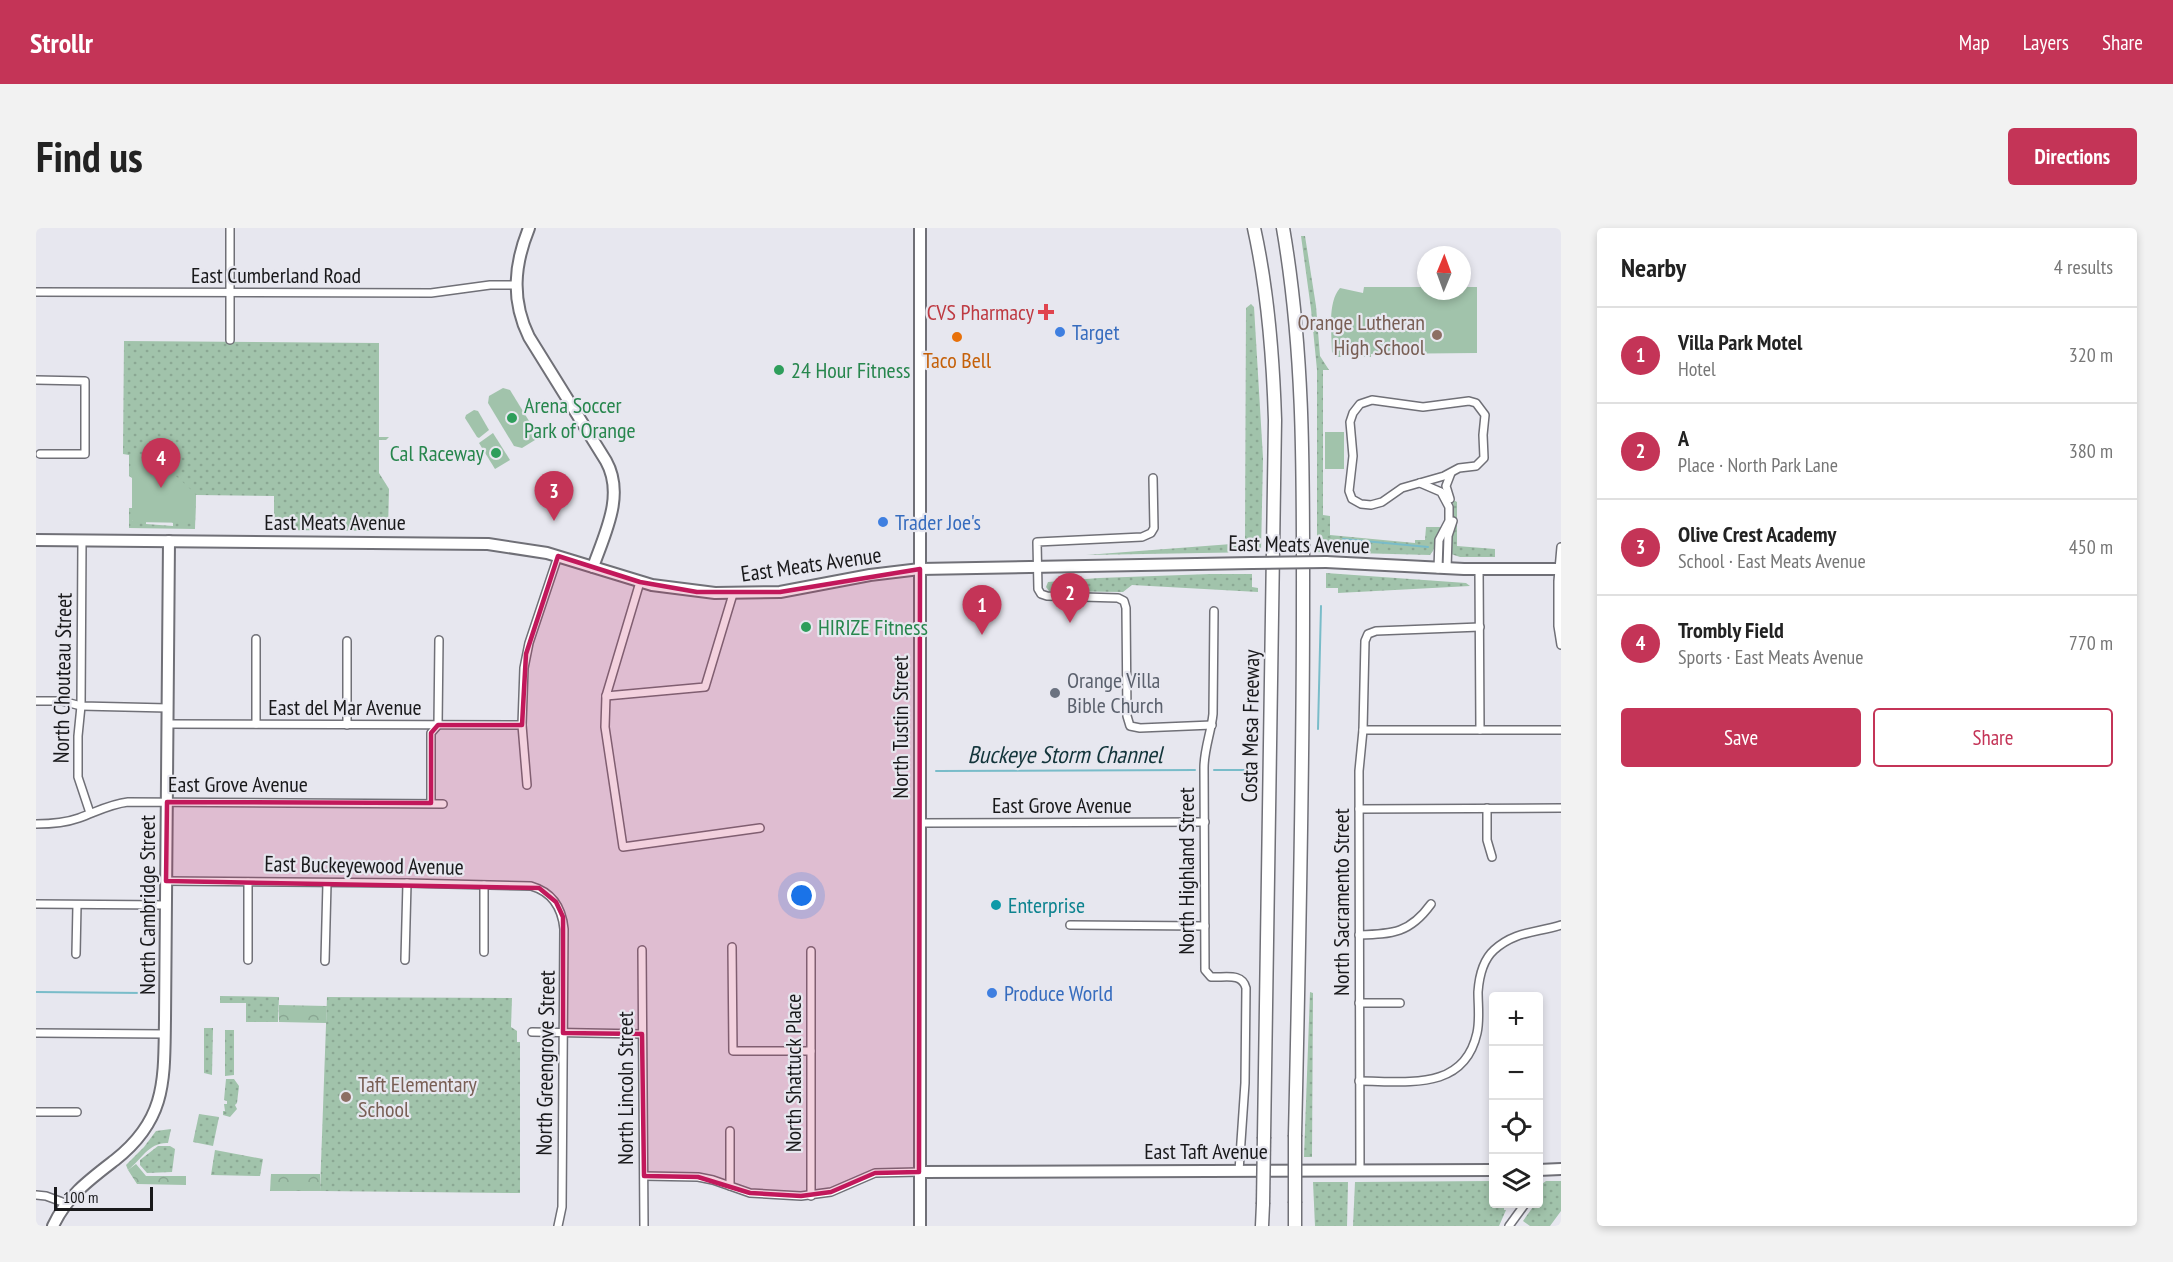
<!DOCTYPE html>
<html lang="en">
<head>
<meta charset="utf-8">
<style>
  :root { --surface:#fff; --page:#f2f2f2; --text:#222; --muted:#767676; --line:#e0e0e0; --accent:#c43457 }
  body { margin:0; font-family:"PT Sans Narrow",sans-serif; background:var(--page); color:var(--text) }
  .controls { position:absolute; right:18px; bottom:18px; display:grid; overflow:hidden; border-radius:6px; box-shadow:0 3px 9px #0003 }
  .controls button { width:54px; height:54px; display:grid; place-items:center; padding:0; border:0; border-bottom:2px solid var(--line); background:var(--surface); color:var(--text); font:30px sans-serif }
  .compass { position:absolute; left:1381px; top:18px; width:54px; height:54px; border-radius:50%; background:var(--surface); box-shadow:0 3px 9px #0003; rotate:1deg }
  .scale { position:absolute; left:18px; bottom:15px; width:99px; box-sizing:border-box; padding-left:6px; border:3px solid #19191b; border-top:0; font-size:16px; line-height:21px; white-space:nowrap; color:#19191b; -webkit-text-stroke:4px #e7e7ef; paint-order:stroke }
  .you { position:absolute; left:766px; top:668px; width:21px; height:21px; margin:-15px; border:4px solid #fff; border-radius:50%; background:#1a73e8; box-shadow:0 0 0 9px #1a73e833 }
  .badge { display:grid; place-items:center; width:39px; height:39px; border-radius:50%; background:var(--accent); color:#fff; font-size:20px; font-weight:700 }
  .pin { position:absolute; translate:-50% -50px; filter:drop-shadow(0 2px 3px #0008) }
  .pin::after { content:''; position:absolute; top:32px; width:21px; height:18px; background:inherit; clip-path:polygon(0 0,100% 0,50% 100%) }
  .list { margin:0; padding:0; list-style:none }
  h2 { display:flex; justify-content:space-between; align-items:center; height:78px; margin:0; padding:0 24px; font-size:26px }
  h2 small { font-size:20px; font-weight:400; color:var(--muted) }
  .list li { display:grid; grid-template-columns:39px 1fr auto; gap:18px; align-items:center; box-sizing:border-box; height:96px; padding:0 24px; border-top:2px solid var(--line) }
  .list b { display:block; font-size:22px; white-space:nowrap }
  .list p { margin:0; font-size:20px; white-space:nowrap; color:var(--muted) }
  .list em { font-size:20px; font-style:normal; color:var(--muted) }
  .actions { display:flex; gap:12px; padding:18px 24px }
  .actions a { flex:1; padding:14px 0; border:2px solid var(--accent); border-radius:6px; text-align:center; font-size:21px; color:var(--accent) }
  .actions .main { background:var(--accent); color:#fff }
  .icon { flex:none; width:33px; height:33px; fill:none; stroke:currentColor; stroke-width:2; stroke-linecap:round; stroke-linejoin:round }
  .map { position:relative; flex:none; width:1525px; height:998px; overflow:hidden; border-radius:6px }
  header { display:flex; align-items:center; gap:36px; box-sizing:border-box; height:84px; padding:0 30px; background:var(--accent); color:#fff }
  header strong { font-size:28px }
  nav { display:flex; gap:33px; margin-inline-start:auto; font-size:21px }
  .intro { display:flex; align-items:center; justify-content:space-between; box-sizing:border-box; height:144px; padding:0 36px }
  h1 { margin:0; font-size:42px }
  .button { padding:15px 27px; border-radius:6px; background:var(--accent); color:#fff; font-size:21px; font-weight:700 }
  main { display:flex; gap:36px; padding:0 36px }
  aside { flex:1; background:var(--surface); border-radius:6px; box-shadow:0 3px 9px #0003 }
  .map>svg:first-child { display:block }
</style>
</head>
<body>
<header>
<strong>Strollr</strong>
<nav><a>Map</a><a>Layers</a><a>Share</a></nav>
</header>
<div class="intro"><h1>Find us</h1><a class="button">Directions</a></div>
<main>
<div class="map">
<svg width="1525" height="998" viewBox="0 0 1525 998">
  <defs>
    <pattern id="grass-dots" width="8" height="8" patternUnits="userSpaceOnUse" patternTransform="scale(1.5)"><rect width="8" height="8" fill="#a1c3ab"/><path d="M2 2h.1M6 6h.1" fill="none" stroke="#8aa793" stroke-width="1.8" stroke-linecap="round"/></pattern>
    <pattern id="park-crowns" width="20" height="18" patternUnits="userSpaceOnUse" patternTransform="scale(1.5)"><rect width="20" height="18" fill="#a1c3ab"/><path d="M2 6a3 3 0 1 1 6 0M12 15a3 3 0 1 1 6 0" fill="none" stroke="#8aa793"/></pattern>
  </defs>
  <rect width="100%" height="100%" fill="#e7e7ef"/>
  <g fill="url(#grass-dots)">
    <path d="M1265 8H1269L1280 78 1284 128 1293 142H1287V287L1294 288V307L1379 315V312H1389L1390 299H1407C1398 307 1402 319 1394 327L1281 324V142L1275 81Z"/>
    <path d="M1215 76 1218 79 1227 230 1225 324 1050 327 1209 315 1210 80Z"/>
    <path d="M88 113 343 115V209H353L350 212H343V245L353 261 352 303 238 302V268L160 267 159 301 93 300V280H96V292L98 294H110V296L137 298V295L96 265V250L93 248V227L87 226Z"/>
    <path d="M1416 271 1421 274V318L1459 321V329H1424L1415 326C1412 307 1422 291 1416 271Z"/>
    <path d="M1290 345 1430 355 1434 358 1302 365V360H1290Z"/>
    <path d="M1174 346H1216V359L1222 360V364L1096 357 1087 364 1013 363 1010 359 1012 354 1063 350Z"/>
    <path d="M1274 764 1277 765 1276 929H1268Z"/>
    <path d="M184 768 243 769 242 794H210V775H184Z"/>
    <path d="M291 769 476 770 475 799 481 803V814H484V965L284 963Z"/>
    <path d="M168 800H177L176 847 168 845Z"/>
    <path d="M189 802H198V847L189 848Z"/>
    <path d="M190 851H198L203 858 201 875 199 877 201 881 194 889 187 887V883H189L188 876H191V873L188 872Z"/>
    <path d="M163 886 183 889 177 918 157 914Z"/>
    <path d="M135 901 132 915C113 914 105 932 92 942L90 937 108 919 120 903Z"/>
    <path d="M122 918H134L139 921 136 944 111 945 104 937V932Z"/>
    <path d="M179 922 227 931 224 948 175 947Z"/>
    <path d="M1457 953 1458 976H1468V982H1470L1463 998H1317L1319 954Z"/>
    <path d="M1510 953H1525V983L1514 998H1494L1487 993 1499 976H1502L1503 958Z"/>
    <path d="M1277 954H1312L1311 998H1279Z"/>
  </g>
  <g fill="url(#park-crowns)">
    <path d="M243 777 291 778 290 795 243 794Z"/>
    <path d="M100 936 110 948H150V957L101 956 92 942Z"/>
    <path d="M235 946H284V963H234Z"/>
  </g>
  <g fill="#a1c3ab">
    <path d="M1328 59H1390V63H1426V59H1441V125L1335 126V129H1301L1296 124C1296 105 1291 75 1304 60L1327 65Z"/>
    <path d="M467 160 474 162 501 206 499 212 486 220 478 218 452 175 453 168Z"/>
    <path d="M438 182 442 183 453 202 443 210 441 209 429 190 430 187Z"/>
    <rect x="1289" y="204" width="19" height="37"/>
    <path d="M457 205 474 232 459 241 443 215Z"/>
    <path d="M96 227C124 233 141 247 160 267L159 295 97 294 96 292Z"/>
  </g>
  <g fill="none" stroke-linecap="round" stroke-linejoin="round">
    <g stroke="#79bcc9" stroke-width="2">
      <path d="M1307 311 1392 319"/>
      <path d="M1282 501 1285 378"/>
      <path d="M1178 542H1219"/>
      <path d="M900 543 1159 542"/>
      <path d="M0 764 108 765"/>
    </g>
    <g stroke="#707077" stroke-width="10">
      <g id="street">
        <path d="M0 64 395 65 454 57H480"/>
        <path d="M194 112V0"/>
        <path d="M0 152 49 153V226H4"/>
        <path d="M1336 172 1387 179 1433 173 1440 175 1449 187 1447 207 1448 230 1440 238 1423 240 1408 248 1366 260 1346 274 1335 277 1325 276 1316 271 1313 263 1317 228 1314 194 1317 185 1324 176Z"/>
        <path d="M1117 250 1118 300 1115 305 1106 309 1001 314 1002 361 1005 366 1011 368 1082 370 1088 373 1090 380 1091 488 1094 498 1104 500 1176 497"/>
        <path d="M1384 255 1405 264 1413 279V293L1403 312 1402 341"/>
        <path d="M1414 271 1410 258 1415 245"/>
        <path d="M46 313 45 478 42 508V549L54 585"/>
        <path d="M1525 319 1522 353V398L1525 417"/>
        <path d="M1411 341 1412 308 1417 293"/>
        <path d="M1443 341 1444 502"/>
        <path d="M604 354 570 468 569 499 587 619 724 600"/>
        <path d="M1178 383 1177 486C1175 505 1168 521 1168 540L1169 742 1175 749C1188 750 1206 744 1210 760L1209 855 1203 943"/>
        <path d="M570 468 669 459 697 366"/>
        <path d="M0 473H26L45 478 132 480"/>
        <path d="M132 496 486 497"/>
        <path d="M220 496V411"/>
        <path d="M311 497V413"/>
        <path d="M1327 502H1525"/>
        <path d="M491 557 486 497 488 440 493 415 522 328"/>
        <path d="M395 575V505L402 497 403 412"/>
        <path d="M1451 580V612L1456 629"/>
        <path d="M1323 581 1525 580"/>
        <path d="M883 595 1169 594"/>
        <path d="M0 596C15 596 29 595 43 590 60 584 74 576 92 574L407 576"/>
        <path d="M130 653 371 655 495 658C516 664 526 680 528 701L526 979 522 998"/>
        <path d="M212 654V732"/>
        <path d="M448 657V724"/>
        <path d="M0 676 130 677"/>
        <path d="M1034 697 1169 698"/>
        <path d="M1323 707C1357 706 1374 705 1395 676"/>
        <path d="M696 719 697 823H775"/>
        <path d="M606 722 608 998"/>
        <path d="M775 723V968"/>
        <path d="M40 726 41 677"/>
        <path d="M369 732 371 655"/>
        <path d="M289 733 291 655"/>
        <path d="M1323 775H1364"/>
        <path d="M496 804 606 806"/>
        <path d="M0 805 129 806"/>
        <path d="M1323 853C1370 853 1428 864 1441 805 1444 792 1442 777 1442 764 1443 750 1447 732 1458 722 1479 703 1500 705 1525 697"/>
        <path d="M0 884H41"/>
        <path d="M1324 942 1323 543 1327 502 1329 413 1332 406 1340 403 1444 399"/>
        <path d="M608 948 662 949 677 952 714 965 765 968 795 964 839 945 883 944"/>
        <path d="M694 958V903"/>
        <path d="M0 967 10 968 29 975"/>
        <path d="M1473 998 1489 976"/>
      </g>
    </g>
    <g stroke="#707077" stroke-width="14">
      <g id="secondary">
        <path d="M493 0C478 37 475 72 493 109L570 233C589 267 569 305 557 339"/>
        <path d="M0 312 452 316 511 325 616 357 679 365 744 364 834 347 884 341 1216 335"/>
        <path d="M1290 334 1428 341H1525"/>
        <path d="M1502 942 1525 941"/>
        <path d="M883 944 1458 942"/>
        <path d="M17 998C31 968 53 952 79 932 131 891 128 852 129 791L133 313"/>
      </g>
    </g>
    <g stroke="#707077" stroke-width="14">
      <path id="primary" d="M884 0V998"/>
    </g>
    <g stroke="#707077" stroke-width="15">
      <g id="highway">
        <path d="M1218 0C1232 63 1237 127 1239 192L1228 909"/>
        <path d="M1247 0C1269 127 1267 254 1267 382 1267 557 1263 732 1259 907"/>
        <path d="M1259 975V998"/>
        <path d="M1226 998 1227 976"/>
      </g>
    </g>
    <use href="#street" stroke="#fff" stroke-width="7"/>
    <use href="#secondary" stroke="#fff" stroke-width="10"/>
    <use href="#primary" stroke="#fff" stroke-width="10"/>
    <use href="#highway" stroke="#fff" stroke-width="12"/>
    <g stroke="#707077" stroke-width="14" stroke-linecap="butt">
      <path id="secondary-bridge" d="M1216 335 1290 334"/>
    </g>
    <g stroke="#707077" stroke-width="15" stroke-linecap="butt">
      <g id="highway-bridge">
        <path d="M1259 975V907"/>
        <path d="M1227 976 1228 909"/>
      </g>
    </g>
    <use href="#secondary-bridge" stroke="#fff" stroke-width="10"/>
    <use href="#highway-bridge" stroke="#fff" stroke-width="12"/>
  </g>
  <path fill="#c2185b" fill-opacity="0.2" stroke="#c2185b" stroke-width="4.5" stroke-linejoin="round" d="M522 328 604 354 661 364H744L884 341 883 944 839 945 795 964 765 968 714 965 662 949 608 948 606 806 527 805V689L520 674 503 660 130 653 131 574 395 575V505L402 497H486L490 426Z"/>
  <path fill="#e0444e" stroke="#e7e7ef" stroke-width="2" d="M1007 75h6v6h6v6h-6v6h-6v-6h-6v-6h6z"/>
  <g fill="#3f7fe0" stroke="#e7e7ef" stroke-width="2">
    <circle cx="1024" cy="104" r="6"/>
    <circle cx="847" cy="294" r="6"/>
    <circle cx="956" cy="765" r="6"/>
  </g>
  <g fill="#8d6e63" stroke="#e7e7ef" stroke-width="2">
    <circle cx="1401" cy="107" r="6"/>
    <circle cx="310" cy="869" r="6"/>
  </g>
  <circle fill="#e8710a" stroke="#e7e7ef" stroke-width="2" cx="921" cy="109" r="6"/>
  <g fill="#2e9e5b" stroke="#e7e7ef" stroke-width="2">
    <circle cx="743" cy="142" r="6"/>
    <circle cx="476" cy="190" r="6"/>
    <circle cx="460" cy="225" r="6"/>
    <circle cx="770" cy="399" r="6"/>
  </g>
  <circle fill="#6b7280" stroke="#e7e7ef" stroke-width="2" cx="1019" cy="465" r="6"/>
  <circle fill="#0f9aa8" stroke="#e7e7ef" stroke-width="2" cx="960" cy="677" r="6"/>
  <g text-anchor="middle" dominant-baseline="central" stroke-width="4.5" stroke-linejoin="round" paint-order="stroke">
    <g font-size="22" fill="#19191b" stroke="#e7e7ef">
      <text x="240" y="47">East Cumberland Road</text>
      <text x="299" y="294">East Meats Avenue</text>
      <text transform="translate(1263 316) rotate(1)">East Meats Avenue</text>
      <text transform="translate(775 336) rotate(-8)">East Meats Avenue</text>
      <text transform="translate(26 450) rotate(-89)">North Chouteau Street</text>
      <text x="309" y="479">East del Mar Avenue</text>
      <text transform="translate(1214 498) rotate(-89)">Costa Mesa Freeway</text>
      <text transform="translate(864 499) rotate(-90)">North Tustin Street</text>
      <text x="202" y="556">East Grove Avenue</text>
      <text x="1026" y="577">East Grove Avenue</text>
      <text transform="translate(328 637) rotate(1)">East Buckeyewood Avenue</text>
      <text transform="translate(1150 643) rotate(-90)">North Highland Street</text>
      <text transform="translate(1305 674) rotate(-90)">North Sacramento Street</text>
      <text transform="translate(111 677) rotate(-90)">North Cambridge Street</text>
      <text transform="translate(509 835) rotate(-89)">North Greengrove Street</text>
      <text transform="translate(757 845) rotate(-90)">North Shattuck Place</text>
      <text transform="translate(589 860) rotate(-90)">North Lincoln Street</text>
      <text x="1170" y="923">East Taft Avenue</text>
    </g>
    <g font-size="22" fill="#be3a42" stroke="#e7e7ef" text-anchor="end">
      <text x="998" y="84">CVS Pharmacy</text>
    </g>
    <g font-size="22" fill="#785e54" stroke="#e7e7ef" text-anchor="end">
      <text x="1389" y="94">Orange Lutheran<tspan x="1389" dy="25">High School</tspan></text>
      <text x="322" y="856" text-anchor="start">Taft Elementary<tspan x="322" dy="25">School</tspan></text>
    </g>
    <g font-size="22" fill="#366cbe" stroke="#e7e7ef" text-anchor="start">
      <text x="1036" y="104">Target</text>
      <text x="859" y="294">Trader Joe's</text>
      <text x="968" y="765">Produce World</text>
    </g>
    <g font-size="22" fill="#c56008" stroke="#e7e7ef">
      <text x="921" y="132">Taco Bell</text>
    </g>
    <g font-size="22" fill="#27864d" stroke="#e7e7ef" text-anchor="start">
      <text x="755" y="142">24 Hour Fitness</text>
      <text x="488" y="177">Arena Soccer<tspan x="488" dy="25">Park of Orange</tspan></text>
      <text x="448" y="225" text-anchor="end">Cal Raceway</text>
      <text x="782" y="399">HIRIZE Fitness</text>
    </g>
    <g font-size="22" fill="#5b616d" stroke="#e7e7ef" text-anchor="start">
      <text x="1031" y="452">Orange Villa<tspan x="1031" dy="25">Bible Church</tspan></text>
    </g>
    <g font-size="22" fill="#0d838f" stroke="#e7e7ef" text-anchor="start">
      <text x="972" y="677">Enterprise</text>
    </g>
    <g font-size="24" font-style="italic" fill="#13353b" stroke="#e7e7ef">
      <text x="1029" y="526">Buckeye Storm Channel</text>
    </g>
  </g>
</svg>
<div class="controls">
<button>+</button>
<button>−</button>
<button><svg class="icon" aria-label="locate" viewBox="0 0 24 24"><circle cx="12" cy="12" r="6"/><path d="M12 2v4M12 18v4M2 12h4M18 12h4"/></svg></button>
<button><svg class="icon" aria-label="layers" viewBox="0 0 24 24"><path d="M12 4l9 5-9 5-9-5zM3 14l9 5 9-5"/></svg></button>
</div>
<svg class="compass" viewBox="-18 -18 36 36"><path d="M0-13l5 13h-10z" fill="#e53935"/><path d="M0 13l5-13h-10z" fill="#767676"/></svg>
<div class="scale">100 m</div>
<div class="you"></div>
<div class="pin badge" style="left:946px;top:407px">1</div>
<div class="pin badge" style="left:1034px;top:395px">2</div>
<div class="pin badge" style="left:518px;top:293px">3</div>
<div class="pin badge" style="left:125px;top:260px">4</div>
</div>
<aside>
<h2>Nearby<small>4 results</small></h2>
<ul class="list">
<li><span class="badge">1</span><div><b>Villa Park Motel</b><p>Hotel</p></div><em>320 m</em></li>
<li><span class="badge">2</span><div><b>A</b><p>Place · North Park Lane</p></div><em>380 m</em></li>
<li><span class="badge">3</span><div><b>Olive Crest Academy</b><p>School · East Meats Avenue</p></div><em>450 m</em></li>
<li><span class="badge">4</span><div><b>Trombly Field</b><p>Sports · East Meats Avenue</p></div><em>770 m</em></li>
</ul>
<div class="actions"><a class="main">Save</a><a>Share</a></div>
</aside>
</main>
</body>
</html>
